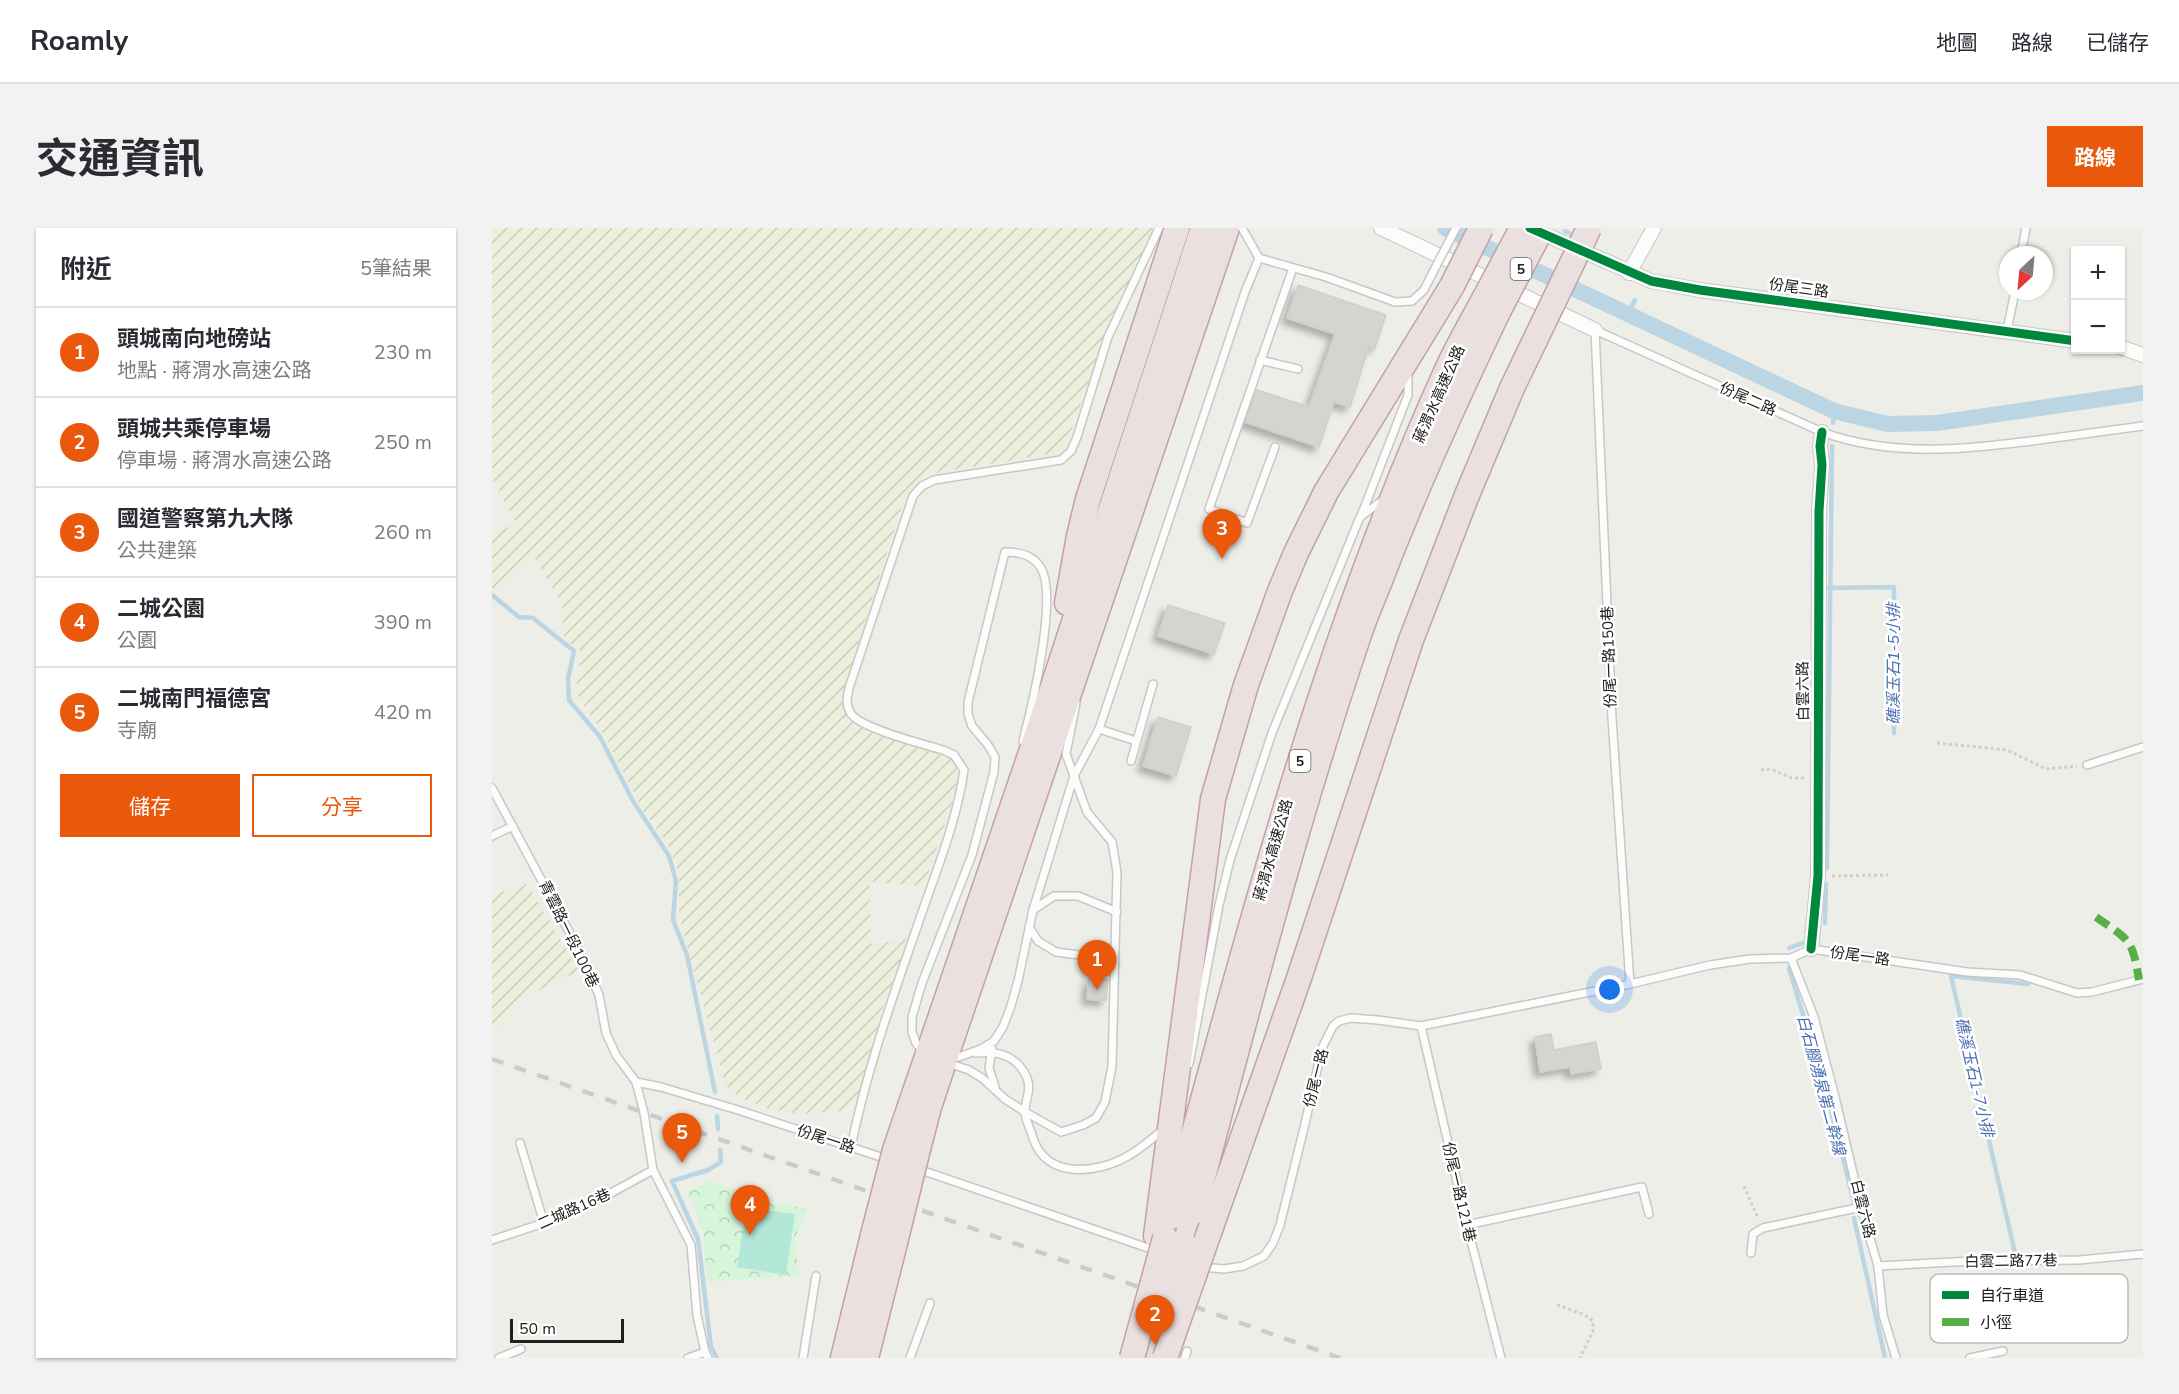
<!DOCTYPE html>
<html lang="zh-TW">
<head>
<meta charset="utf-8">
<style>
  :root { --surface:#fff; --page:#f2f2f3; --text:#2b2b33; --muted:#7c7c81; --line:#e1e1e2; --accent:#ea580c }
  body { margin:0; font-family:"Nunito Sans","Noto Sans TC",sans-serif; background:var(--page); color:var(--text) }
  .controls { position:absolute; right:18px; top:18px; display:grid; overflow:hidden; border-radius:0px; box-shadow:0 2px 4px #0004 }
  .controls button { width:54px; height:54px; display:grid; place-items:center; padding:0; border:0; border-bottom:2px solid var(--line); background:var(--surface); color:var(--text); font:30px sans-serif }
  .compass { position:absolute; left:1507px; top:18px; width:54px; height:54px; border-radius:50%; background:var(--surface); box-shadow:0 2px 4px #0004; rotate:206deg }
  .scale { position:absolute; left:18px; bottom:15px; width:114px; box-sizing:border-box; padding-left:6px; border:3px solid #202020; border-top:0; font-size:16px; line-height:21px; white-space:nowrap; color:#202020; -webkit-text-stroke:4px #fff; paint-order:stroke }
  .you { position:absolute; left:1118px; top:762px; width:21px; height:21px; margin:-15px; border:4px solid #fff; border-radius:50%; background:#1a73e8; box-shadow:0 0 0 9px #1a73e833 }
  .badge { display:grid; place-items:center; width:39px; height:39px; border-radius:50%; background:var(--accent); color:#fff; font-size:20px; font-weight:700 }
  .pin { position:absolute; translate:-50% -50px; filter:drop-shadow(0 2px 3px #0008) }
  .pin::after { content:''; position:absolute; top:32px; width:21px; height:18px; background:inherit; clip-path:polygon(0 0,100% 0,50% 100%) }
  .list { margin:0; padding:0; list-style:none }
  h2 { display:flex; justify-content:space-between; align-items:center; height:78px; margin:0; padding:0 24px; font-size:26px }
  h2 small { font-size:20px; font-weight:400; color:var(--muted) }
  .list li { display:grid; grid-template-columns:39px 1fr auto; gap:18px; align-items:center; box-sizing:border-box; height:90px; padding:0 24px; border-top:2px solid var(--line) }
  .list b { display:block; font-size:22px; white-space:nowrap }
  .list p { margin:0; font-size:20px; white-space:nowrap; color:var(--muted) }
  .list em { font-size:20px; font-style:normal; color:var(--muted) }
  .actions { display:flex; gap:12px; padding:18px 24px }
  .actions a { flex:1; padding:14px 0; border:2px solid var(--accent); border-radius:0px; text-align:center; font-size:21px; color:var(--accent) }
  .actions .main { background:var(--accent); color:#fff }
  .map { position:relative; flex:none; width:1651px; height:1130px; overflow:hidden; border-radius:0px }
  header { display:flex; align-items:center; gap:36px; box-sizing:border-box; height:84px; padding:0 30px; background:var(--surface); border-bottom:2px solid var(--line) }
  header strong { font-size:28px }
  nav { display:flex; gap:33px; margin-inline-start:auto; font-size:21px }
  .intro { display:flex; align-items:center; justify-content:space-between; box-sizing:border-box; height:144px; padding:0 36px }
  h1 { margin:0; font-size:42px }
  .button { padding:15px 27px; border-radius:0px; background:var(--accent); color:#fff; font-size:21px; font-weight:700 }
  main { display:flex; gap:36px; padding:0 36px }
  aside { flex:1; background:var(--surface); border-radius:0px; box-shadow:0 2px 4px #0004 }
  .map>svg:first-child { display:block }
</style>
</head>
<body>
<header>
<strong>Roamly</strong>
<nav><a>地圖</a><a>路線</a><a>已儲存</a></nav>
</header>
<div class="intro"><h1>交通資訊</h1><a class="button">路線</a></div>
<main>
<aside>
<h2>附近<small>5筆結果</small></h2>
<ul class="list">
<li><span class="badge">1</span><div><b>頭城南向地磅站</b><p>地點 · 蔣渭水高速公路</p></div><em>230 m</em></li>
<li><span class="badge">2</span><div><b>頭城共乘停車場</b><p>停車場 · 蔣渭水高速公路</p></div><em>250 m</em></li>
<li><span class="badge">3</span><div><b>國道警察第九大隊</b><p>公共建築</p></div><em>260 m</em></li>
<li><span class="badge">4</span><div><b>二城公園</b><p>公園</p></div><em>390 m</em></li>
<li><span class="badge">5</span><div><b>二城南門福德宮</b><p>寺廟</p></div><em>420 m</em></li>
</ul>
<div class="actions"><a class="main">儲存</a><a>分享</a></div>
</aside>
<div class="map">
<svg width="1651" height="1130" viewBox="0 0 1651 1130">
  <defs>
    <pattern id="farmland-furrows" width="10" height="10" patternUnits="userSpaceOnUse" patternTransform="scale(1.5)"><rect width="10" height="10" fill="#ebefdc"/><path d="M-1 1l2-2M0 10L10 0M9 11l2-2" fill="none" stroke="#c9cdbc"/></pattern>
    <pattern id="park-crowns" width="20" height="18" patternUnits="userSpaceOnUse" patternTransform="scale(1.5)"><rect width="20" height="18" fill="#d6f5db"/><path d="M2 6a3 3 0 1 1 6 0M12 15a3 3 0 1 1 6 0" fill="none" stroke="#b7d2bc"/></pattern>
    <filter id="shadow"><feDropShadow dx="-5.5" dy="5.5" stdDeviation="3" flood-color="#0004"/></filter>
  </defs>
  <rect width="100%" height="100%" fill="#eeeee9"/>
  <g fill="url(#farmland-furrows)">
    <path d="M0 0H662L613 109 574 217 565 225 449 244 434 248 426 252 409 281 362 428 351 473 353 484 357 493 376 502 462 532 468 552 432 658 377 654 379 716 417 711 390 782 365 872 350 883 307 886 278 881 248 870 234 858 187 689V652L184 637 174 613 152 584 114 510 83 464 90 425 72 409 69 374 42 329 2 363 0 360V308L24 295 0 250Z"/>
    <path d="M35 656 87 743 29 771 7 802 0 799V667Z"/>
  </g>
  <path fill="url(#park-crowns)" d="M218 953 280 974 316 981 302 1012 308 1048 215 1054 211 1002 195 963Z"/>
  <path fill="#b3e7d7" d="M255 979 303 986 294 1047 245 1039Z"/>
  <path fill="#dfdfdc" d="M643 1087 695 1103 686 1130H630Z"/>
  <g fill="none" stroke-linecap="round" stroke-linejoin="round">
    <g stroke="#bcd5e2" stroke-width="4.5">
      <path d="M1073 3 1084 8"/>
      <path d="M1136 86 1143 72"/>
      <path d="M1341 195 1342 183"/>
      <path d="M1337 360 1402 359V505"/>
      <path d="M0 367 27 389 41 390 82 423 76 451 77 472 108 509 141 573 177 628 184 653 181 692 195 727 223 864"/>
      <path d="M1335 640 1340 218"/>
      <path d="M1333 695 1334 656"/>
      <path d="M1297 720 1316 713"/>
      <path d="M1297 740 1337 874 1362 975"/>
      <path d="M225 888 226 901"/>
      <path d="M1362 990 1393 1130"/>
      <path d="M1523 1025 1459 748 1536 756"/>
      <path d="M225 1130 219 1119 206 1011 180 953 216 942 229 934 228 922"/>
    </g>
    <path stroke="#bcd5e2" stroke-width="16" d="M953 0 1342 183 1395 196 1445 195 1651 165"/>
  </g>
  <g fill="#d5d4d0" stroke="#d1cfca" stroke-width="1.5" filter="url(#shadow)">
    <path d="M806 57 894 87 883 120 877 118 858 179 842 174 827 219 753 194 765 162 817 179 843 106 795 90Z"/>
    <path d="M676 377 733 395 722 426 666 408Z"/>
    <path d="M666 489 699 499 684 548 651 538Z"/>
    <path d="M597 750 616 752 614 773 595 771Z"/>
    <path d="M1059 806 1062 822 1104 814 1109 841 1079 846 1078 839 1048 844 1043 809Z"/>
  </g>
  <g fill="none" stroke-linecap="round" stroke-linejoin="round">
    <g stroke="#c7c7c5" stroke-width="10">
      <g id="lane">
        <path d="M1529 27 1534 0"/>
        <path d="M767 30 834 49 903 74 920 73 932 62 939 48"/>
        <path d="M1515 103 1523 63"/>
        <path d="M768 132 806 141"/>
        <path d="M783 219 755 295 717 281 801 40"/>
        <path d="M869 288 916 167V146"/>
        <path d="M607 501 644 513"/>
        <path d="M639 533 661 456"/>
        <path d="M1595 537 1651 519"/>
        <path d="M0 560 89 726 107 767 114 805 124 827 144 854 152 885 161 942 199 1017 205 1087 213 1124 216 1130"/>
        <path d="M0 608 21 598"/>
        <path d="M541 682 562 668H586L625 684"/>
        <path d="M537 699 546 713 564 724 595 728 623 720"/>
        <path d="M1299 730 1322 789 1343 869 1369 979 1386 1038 1391 1087 1404 1130"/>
        <path d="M1138 756 1120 490 1103 102 1330 204C1401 230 1474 221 1547 212 1582 207 1616 203 1651 198"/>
        <path d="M929 798 975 997 1009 1130"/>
        <path d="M500 821 497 840 503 859"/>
        <path d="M432 825 424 815 420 804V789L430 755 480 627 502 544 503 529 496 517 480 498 476 486V474L513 324C528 324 541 327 549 340 566 369 540 479 531 513"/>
        <path d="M484 825C504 823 521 826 532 844 542 861 533 868 533 884 533 892 539 902 541 910 554 951 604 946 634 929 648 922 659 911 671 902"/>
        <path d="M458 832 489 821 502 813 511 799 518 781 526 753 541 682 582 548 607 501 753 64 767 30 750 0"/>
        <path d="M456 835 477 842 490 850 513 871 533 884 569 904 591 897 604 890 613 874 620 838 625 644 620 614 595 584 574 526 584 475"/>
        <path d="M697 836 727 677 738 632 780 505 868 289 891 272"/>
        <path d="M144 854 169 859 246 882 395 931"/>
        <path d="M28 915 52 995"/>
        <path d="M359 919C376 835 406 754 434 673 449 631 466 586 472 542L462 527 451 522C431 516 372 501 360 487 353 478 355 470 357 460L421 268 430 258 442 252 569 232 579 223 585 209 616 109 667 0"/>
        <path d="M426 941 665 1023"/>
        <path d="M975 997 1150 959 1157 986"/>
        <path d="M0 1012 52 995 110 970 161 942"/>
        <path d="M1259 1025 1261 1006 1271 1000 1369 979"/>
        <path d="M1386 1038 1480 1033 1587 1032 1651 1026"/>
        <path d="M709 1039 732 1041 751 1038 772 1028 781 1015 788 997 812 900 830 820 841 798 847 793 859 790 886 792 929 798 1138 756 1218 737 1258 731 1299 730 1319 721 1475 744 1528 747 1585 765 1600 764 1651 751"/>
        <path d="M7 1130 29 1121"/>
        <path d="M196 1130 213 1124"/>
        <path d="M311 1130 324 1048"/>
        <path d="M418 1130 438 1075"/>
        <path d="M693 1130 695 1123"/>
        <path d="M1478 1130 1511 1123"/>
      </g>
    </g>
    <g stroke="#c7c7c5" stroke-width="16">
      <g id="street">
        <path d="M889 0 1103 102"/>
        <path d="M1043 2 1159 53 1208 62 1584 113"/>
        <path d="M1137 45 1162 0"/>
        <path d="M1628 119 1651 127"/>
        <path d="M1319 721 1326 648 1327 283 1330 237 1328 218 1330 204"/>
      </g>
    </g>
    <g stroke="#c4a0a5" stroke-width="27">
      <g id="highway">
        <path d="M575 375 587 308 596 271 685 0"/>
        <path d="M403 922 548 498 711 0"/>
        <path d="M424 929 437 879 452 834 735 0"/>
        <path d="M679 989C757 704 830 417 953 146 964 121 978 97 991 73"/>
        <path d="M719 999 807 750 919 412 975 267"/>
        <path d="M664 1008 721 571 754 457 788 363 804 325 834 264 960 58"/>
        <path d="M693 1017C748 811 800 603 869 401 878 376 889 352 898 327 931 244 968 163 1007 82"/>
        <path d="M351 1130 381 1007"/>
        <path d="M374 1130 403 1015"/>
      </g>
    </g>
    <g stroke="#d7cbc7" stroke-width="3" stroke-dasharray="3 3" stroke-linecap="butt">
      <path d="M1445 515 1515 522 1554 541 1585 538"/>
      <path d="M1269 542 1279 541 1299 550H1314"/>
      <path d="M1340 648 1396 647"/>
      <path d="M1252 958 1266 990"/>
      <path d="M1065 1077 1093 1087 1101 1093V1103L1088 1130"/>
    </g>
    <use href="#lane" stroke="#fcfcfc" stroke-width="7"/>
    <use href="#street" stroke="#fcfcfc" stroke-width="14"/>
    <use href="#highway" stroke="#ebe0e0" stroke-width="24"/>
    <path stroke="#cbcbca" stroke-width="4.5" stroke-dasharray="12 12" stroke-linecap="butt" d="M0 831 848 1130"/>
    <g stroke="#c7c7c5" stroke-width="10" stroke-linecap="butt">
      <path id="lane-bridge" d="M939 48 964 0"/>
    </g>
    <g stroke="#c4a0a5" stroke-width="27" stroke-linecap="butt">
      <g id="highway-bridge">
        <path d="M960 58 989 0"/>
        <path d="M991 73 1030 0"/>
        <path d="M1007 82 1050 0"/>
        <path d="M975 267 1020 160 1097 0"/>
        <path d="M381 1007 403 922"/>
        <path d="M403 1015 424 929"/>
        <path d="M677 1075 693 1017"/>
        <path d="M640 1130 673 1010"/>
        <path d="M673 1130 719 999"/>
      </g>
    </g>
    <use href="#lane-bridge" stroke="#fcfcfc" stroke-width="7"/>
    <use href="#highway-bridge" stroke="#ebe0e0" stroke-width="24"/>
    <path stroke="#55b145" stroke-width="8" stroke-dasharray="15 8" stroke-linecap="butt" d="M1604 689C1638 713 1640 710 1647 752"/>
    <g stroke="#fff" stroke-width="13">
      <g id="cycleway">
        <path d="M1038 0 1159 53 1208 62 1584 113"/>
        <path d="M1319 721 1326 648 1327 283 1330 237 1328 218 1330 204"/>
      </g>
    </g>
    <use href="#cycleway" stroke="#00873e" stroke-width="9"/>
  </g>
  <g text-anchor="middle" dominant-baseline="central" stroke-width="5" stroke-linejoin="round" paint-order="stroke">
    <g fill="#fff" stroke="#636363" stroke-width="1.5">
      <rect x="1018.5" y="30" width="21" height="22" rx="4.5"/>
      <rect x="797.5" y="522" width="21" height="22" rx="4.5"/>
    </g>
    <g font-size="14" font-weight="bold" fill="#202020">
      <text x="1029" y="41">5</text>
      <text x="808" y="533">5</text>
    </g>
    <g font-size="15" fill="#202020" stroke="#fff">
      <text transform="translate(1307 60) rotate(8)">份尾三路</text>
      <text transform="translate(947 166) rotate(-66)">蔣渭水高速公路</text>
      <text transform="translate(1256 171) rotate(24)">份尾二路</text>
      <text transform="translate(1117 429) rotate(-92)">份尾一路150巷</text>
      <text transform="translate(1311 463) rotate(-91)">白雲六路</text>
      <text transform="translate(781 622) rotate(-74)">蔣渭水高速公路</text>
      <text transform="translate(77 706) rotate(64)">青雲路一段100巷</text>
      <text transform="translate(1368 728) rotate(8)">份尾一路</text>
      <text transform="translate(824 850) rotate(-76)">份尾一路</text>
      <text transform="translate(334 911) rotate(18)">份尾一路</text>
      <text transform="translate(967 964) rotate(77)">份尾一路121巷</text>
      <text transform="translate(82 981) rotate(-24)">二城路16巷</text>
      <text transform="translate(1371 981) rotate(76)">白雲六路</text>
      <text transform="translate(1519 1033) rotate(-1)">白雲二路77巷</text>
    </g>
    <g font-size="16" font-style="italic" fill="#4970b3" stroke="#fff">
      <text transform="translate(1402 436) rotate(-90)">礁溪玉石1-5小排</text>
      <text transform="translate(1482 849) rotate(77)">礁溪玉石1-7小排</text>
      <text transform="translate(1329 857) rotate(75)">白石腳湧泉第二幹線</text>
    </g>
  </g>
  <rect x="1438" y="1046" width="198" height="69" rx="9" fill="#fff" stroke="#bcbcbc" stroke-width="1.5"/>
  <rect x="1450" y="1063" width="27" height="8" fill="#00873e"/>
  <rect x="1450" y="1090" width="27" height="8" fill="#55b145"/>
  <g font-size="16" fill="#202020">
    <text x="1488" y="1073">自行車道</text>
    <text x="1488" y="1100">小徑</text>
  </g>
</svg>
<div class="controls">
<button>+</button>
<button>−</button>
</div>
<svg class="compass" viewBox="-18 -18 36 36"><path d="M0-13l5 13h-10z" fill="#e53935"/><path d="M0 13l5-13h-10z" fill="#7c7c81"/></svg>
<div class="scale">50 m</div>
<div class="you"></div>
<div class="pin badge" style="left:605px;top:762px">1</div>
<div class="pin badge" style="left:663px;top:1117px">2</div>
<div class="pin badge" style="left:730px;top:331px">3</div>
<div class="pin badge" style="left:258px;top:1007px">4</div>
<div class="pin badge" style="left:190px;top:935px">5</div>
</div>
</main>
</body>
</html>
